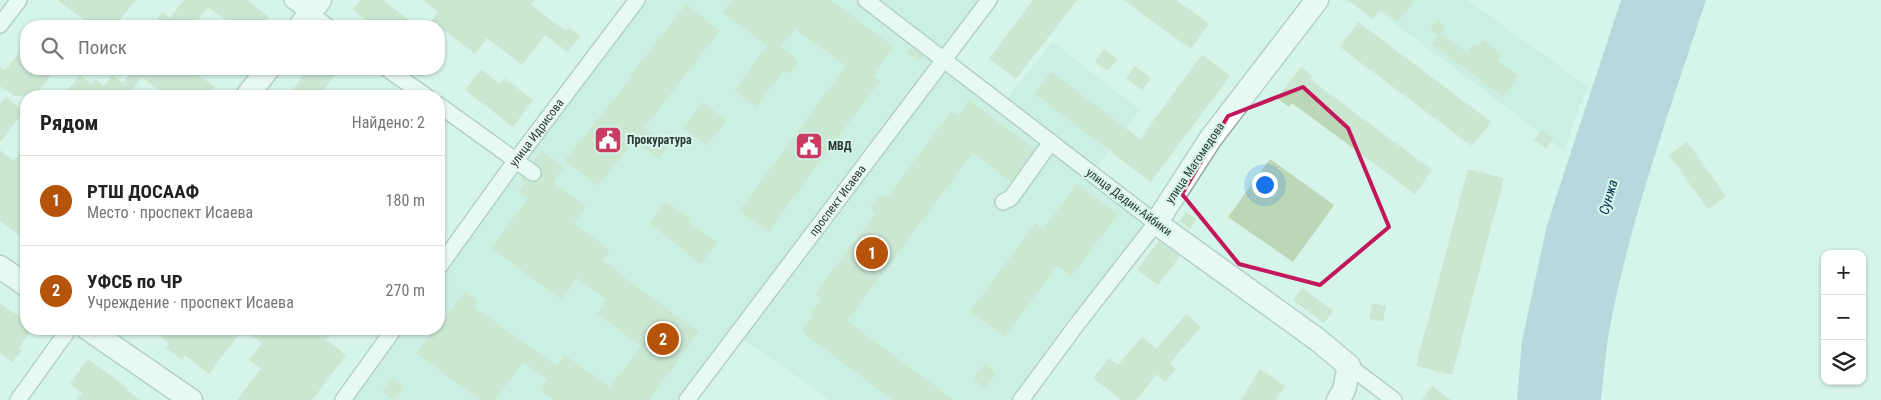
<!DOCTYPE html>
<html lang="ru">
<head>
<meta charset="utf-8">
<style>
  :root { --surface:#fff; --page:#f2f2f2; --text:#222; --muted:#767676; --line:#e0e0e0; --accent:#b45309 }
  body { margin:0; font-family:"Roboto Condensed",sans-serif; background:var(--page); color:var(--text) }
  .controls { position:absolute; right:15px; bottom:15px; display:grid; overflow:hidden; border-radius:10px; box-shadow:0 1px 4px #0004 }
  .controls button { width:45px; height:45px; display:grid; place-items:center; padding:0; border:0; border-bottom:1px solid var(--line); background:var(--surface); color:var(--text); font:25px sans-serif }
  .you { position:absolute; left:1264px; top:184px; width:18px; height:18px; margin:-12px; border:4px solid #fff; border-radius:50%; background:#1a73e8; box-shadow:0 0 0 8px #1a73e833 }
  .badge { display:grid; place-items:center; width:32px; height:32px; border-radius:50%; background:var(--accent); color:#fff; font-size:16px; font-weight:700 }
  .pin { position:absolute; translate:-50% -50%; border:2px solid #fff; box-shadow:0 1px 5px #0006 }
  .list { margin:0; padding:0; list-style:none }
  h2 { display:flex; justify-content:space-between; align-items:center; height:65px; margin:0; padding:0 20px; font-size:21px }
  h2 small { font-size:16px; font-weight:400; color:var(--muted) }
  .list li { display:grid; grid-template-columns:32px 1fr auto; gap:15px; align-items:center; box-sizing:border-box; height:90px; padding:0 20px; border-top:1px solid var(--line) }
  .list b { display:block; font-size:19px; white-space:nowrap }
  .list p { margin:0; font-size:16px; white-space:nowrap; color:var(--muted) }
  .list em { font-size:16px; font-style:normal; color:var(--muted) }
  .icon { flex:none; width:28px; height:28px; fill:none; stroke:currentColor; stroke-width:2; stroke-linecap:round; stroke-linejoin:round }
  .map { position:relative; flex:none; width:1881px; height:400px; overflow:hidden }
  .search { position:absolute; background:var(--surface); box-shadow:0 1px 4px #0004; left:20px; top:20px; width:425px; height:55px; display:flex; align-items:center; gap:12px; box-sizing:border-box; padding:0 18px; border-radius:20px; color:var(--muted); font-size:19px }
  .panel { position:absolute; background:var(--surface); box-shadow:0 1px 4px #0004; left:20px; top:90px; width:425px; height:245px; border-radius:20px }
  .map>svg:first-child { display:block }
</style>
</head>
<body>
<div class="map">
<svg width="1881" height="400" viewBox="0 0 1881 400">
  <rect width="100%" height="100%" fill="#d5f4ea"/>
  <g fill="#c2e9dd">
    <path d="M636 0H1000L954 60 1005 100 1053 42 1140 110 1095 169 1158 218 1012 400H831L733 333 677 400H340L393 329H439V266Z"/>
    <path d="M1364 0H1467L1587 86 1564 151Z"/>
  </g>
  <path fill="#93b6cf" d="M1621 0H1706C1670 109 1630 219 1609 332 1605 354 1604 377 1601 400H1517L1522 341 1547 225Z"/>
  <g fill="#bcd7b7">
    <path d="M58 0H136L115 26H92Z"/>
    <path d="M184 0H247L269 17 262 26H234L208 7 193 26H152L162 12 170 18Z"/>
    <path d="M360 0H382L417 26H374L353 10Z"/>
    <path d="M423 0H535L531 5 566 31 569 28 580 36 568 52 545 35 522 65 487 38 475 54 439 26H428L438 12Z"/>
    <path d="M732 0H831L894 47 873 76 880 81 768 232 739 211 846 66 795 29 781 47 799 61 790 74 784 70 756 107 734 91 767 46 723 12Z"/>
    <path d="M1033 0H1077L1016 79 989 59Z"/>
    <path d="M1123 0H1176L1209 24 1191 49Z"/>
    <path d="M1347 0H1414L1398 22 1381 9 1373 19Z"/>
    <path d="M686 4 720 31 644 128 668 146 659 159 634 141 598 186 565 160 631 78 629 77Z"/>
    <path d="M1437 20 1446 27 1441 33 1467 53 1474 44 1478 47 1483 40 1501 54 1497 60 1519 76 1503 97 1432 44 1438 36 1430 30Z"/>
    <path d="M1358 22 1491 122 1472 146 1340 47Z"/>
    <path d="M26 43V69H56L35 96H14L0 86V67L5 71Z"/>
    <path d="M911 47 923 55 919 61 907 52Z"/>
    <path d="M1104 49 1117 59 1108 71 1095 62Z"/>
    <path d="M1202 55 1230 76 1151 182 1035 94 1051 72 1140 139Z"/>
    <path d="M1135 66 1151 78 1142 90 1126 78Z"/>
    <path d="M1301 67 1313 76 1310 79 1432 170 1415 194 1292 103 1289 107 1277 98Z"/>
    <path d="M131 69H190L215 87 207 96H168L142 77 132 90 140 96H63L80 75 91 84 95 79 104 86 112 75 123 83 133 70Z"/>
    <path d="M307 69H340L319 96H289Z"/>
    <path d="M481 69 500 84 504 78 533 100 513 127 465 90Z"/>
    <path d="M6 97 24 111 0 142V104Z"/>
    <path d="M969 100 1035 149 1011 182 973 153 847 321 954 400H893L801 331 813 315 810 313 821 299 815 294 876 213 870 208 880 195 886 199 951 111 958 116Z"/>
    <path d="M702 102 727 120 707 146 683 128Z"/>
    <path d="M1542 130 1554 138 1546 149 1534 140Z"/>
    <path d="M1687 142 1726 196 1708 209 1669 155Z"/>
    <path d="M26 145V241L0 221V150L14 161Z"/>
    <path d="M541 150 564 167 553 182 586 207 574 223 610 250 603 260 618 271 617 272 699 332 649 400H554L540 390 547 379 523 362 495 400H480L416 353 434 329H439V323L440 321 442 323 465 291 478 301 474 307 557 366 565 355 610 387 641 346 597 314 607 300 577 278 562 300 491 248 528 198 518 192 525 182 520 178 522 176 533 182 541 178V169L533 161Z"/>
    <path d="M1270 159 1334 205 1293 262 1228 217Z"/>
    <path d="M1468 169 1504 178 1452 375 1416 366Z"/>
    <path d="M1077 184 1118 214 1071 277 1057 266 1005 337 970 312 1035 223 1043 229Z"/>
    <path d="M666 201 691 219 689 222 717 242 701 264 649 223Z"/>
    <path d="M1186 212 1196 219 1190 229 1179 221Z"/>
    <path d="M1159 241 1180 256 1158 285 1137 270Z"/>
    <path d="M1302 288 1333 311 1324 323 1293 300Z"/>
    <path d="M0 303 26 321V329H32L19 348 22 350 12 362 0 353Z"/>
    <path d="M1372 303 1386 306 1383 321 1369 319Z"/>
    <path d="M1186 314 1201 327 1170 363 1176 369 1165 382 1157 374 1136 400H1122L1093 378 1109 358 1118 365 1142 337 1156 349Z"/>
    <path d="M151 329H335L326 340 346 355 312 400H237L261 369 249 360 262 343 243 329 209 374 185 355 182 360 166 348 169 343Z"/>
    <path d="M88 359 128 388 127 390 141 400H76L82 393 70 384Z"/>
    <path d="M985 364 996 373 985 388 973 379Z"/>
    <path d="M1260 369 1285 386 1276 400H1241Z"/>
    <path d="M392 378 404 387 394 400 382 391Z"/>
    <path d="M1432 386 1451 400H1422Z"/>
  </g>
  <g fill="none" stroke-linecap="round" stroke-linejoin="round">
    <g stroke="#8ca89f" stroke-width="18">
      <g id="street">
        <path d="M292 0 327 26"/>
        <path d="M866 0 1156 223 1078 323 1021 400"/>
        <path d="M0 25 19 0"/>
        <path d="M387 69 426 96"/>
        <path d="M439 105 533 173"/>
        <path d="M1003 202 1011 198 1051 142"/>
        <path id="s1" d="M439 267 516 160 637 0"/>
        <path d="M1349 366 1394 400"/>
        <path d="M18 400 69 329"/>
        <path d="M343 400 394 329"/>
        <path id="s2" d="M687 400 989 0"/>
      </g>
    </g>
    <g stroke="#8ca89f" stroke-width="25">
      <g id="secondary">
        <path d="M1317 0 1211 138 1156 223 1318 340 1349 366 1344 390 1338 400"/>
        <path d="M300 26 320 0"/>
        <path d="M247 96 268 69"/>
        <path d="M0 267 26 285"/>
        <path d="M88 329 191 400"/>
      </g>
    </g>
    <use href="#street" stroke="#fff" stroke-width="15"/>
    <use href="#secondary" stroke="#fff" stroke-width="22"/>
  </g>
  <path d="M0 0H1881V400H0ZM1303 87 1348 128 1389 227 1320 285 1239 264 1182 194 1228 116Z" fill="#d5f4ea" fill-opacity=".55" fill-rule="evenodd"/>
  <path fill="none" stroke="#c2185b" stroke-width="4" stroke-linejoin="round" d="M1303 87 1348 128 1389 227 1320 285 1239 264 1182 194 1228 116Z"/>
  <defs>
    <g id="civic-square" transform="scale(1.4375)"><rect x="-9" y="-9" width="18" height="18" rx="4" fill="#ca3b61" stroke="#d5f4ea"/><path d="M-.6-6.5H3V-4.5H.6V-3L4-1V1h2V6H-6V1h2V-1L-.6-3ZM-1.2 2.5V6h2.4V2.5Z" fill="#fff"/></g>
  </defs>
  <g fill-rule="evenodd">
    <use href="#civic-square" x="608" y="140"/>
    <use href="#civic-square" x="809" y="146"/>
  </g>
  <g text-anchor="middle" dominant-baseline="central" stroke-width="4.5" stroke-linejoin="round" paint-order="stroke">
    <g font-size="12" fill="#2d3935" stroke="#d5f4ea">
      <text stroke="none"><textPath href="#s1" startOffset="166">улица Идрисова</textPath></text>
      <text transform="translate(1195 163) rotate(-56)">улица Магомедова</text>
      <text stroke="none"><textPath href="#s2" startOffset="250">проспект Исаева</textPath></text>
      <text transform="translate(1129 202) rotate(37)">улица Дадин-Айбики</text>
    </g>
    <g font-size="12" font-weight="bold" fill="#2d3935" stroke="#d5f4ea" text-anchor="start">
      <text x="627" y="140">Прокуратура</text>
      <text x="828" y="146">МВД</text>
    </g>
    <g font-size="14" font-style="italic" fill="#01314b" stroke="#d5f4ea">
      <text transform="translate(1608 197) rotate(-74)">Сунжа</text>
    </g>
  </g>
</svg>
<div class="controls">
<button>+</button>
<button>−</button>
<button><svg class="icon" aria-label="layers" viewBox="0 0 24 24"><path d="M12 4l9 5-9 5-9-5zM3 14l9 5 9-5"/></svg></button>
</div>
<div class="you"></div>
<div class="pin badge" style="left:872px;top:253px">1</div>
<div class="pin badge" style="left:663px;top:339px">2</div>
<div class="search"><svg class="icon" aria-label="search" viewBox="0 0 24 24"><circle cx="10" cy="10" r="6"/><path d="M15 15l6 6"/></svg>Поиск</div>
<section class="panel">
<h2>Рядом<small>Найдено: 2</small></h2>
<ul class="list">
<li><span class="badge">1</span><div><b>РТШ ДОСААФ</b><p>Место · проспект Исаева</p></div><em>180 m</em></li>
<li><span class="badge">2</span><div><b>УФСБ по ЧР</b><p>Учреждение · проспект Исаева</p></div><em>270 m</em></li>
</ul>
</section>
</div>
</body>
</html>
